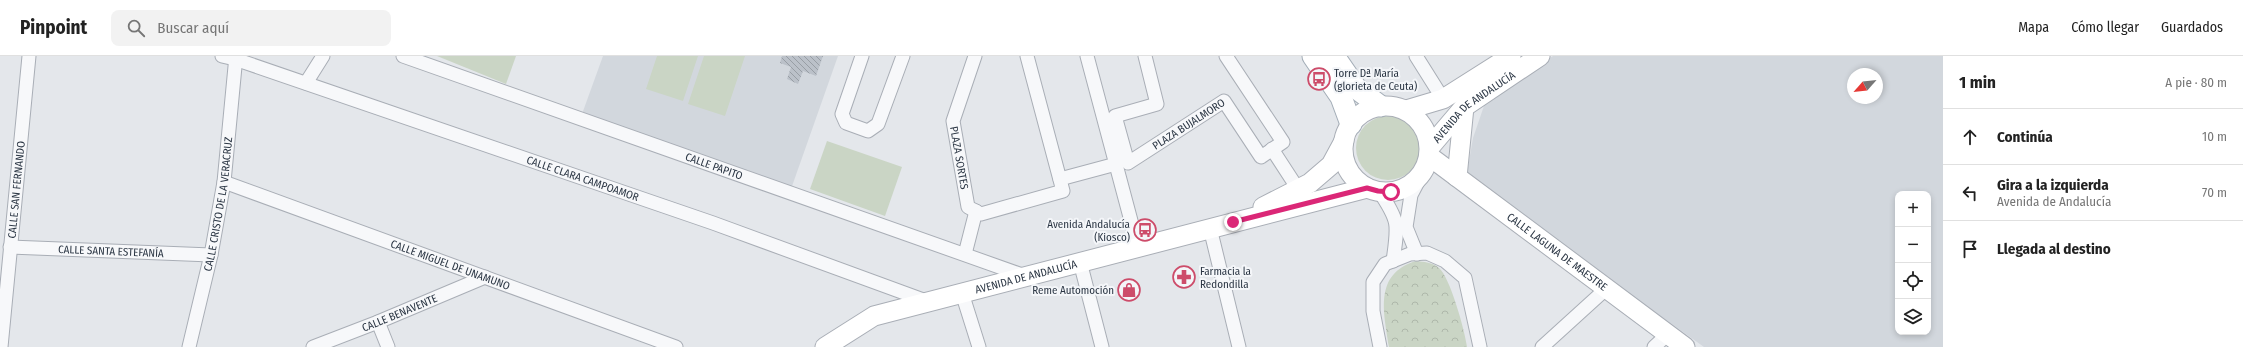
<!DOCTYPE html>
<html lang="es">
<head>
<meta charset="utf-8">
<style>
  :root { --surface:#fff; --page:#f2f2f2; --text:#222; --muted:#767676; --line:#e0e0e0 }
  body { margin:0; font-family:"Fira Sans Condensed",sans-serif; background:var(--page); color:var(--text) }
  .controls { position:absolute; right:12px; bottom:12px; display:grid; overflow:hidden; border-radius:8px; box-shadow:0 2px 6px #0003 }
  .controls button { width:36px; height:36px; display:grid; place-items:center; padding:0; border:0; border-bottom:1px solid var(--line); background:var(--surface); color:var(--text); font:20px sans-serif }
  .compass { position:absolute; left:1847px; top:12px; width:36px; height:36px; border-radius:50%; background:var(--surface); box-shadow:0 2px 6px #0003; rotate:243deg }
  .stop { position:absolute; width:12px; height:12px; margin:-9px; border:3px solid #db2777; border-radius:50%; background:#fff }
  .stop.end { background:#db2777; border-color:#fff; box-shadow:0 1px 4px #0008 }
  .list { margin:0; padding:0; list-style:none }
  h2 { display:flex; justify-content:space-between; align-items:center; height:52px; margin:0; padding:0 16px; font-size:17px }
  h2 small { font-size:13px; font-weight:400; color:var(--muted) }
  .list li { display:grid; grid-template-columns:26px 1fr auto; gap:12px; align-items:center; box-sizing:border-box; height:56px; padding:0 16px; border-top:1px solid var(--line) }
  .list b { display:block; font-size:15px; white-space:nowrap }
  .list p { margin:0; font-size:13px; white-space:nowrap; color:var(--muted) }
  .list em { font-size:13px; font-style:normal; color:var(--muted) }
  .icon { flex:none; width:22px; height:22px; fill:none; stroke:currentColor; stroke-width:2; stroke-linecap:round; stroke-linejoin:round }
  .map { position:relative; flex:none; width:1943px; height:291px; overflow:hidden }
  header { display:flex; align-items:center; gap:24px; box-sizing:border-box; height:56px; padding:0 20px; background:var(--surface); border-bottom:1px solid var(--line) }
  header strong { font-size:19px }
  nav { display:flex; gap:22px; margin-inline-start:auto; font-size:14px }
  .search { width:280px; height:36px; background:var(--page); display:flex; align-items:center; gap:10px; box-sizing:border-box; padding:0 14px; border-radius:8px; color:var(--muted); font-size:15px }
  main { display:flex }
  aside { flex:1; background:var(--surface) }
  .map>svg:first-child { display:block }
</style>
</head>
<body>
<header>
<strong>Pinpoint</strong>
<div class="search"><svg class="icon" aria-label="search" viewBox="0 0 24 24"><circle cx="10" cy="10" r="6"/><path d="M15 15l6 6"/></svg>Buscar aquí</div>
<nav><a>Mapa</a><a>Cómo llegar</a><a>Guardados</a></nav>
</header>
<main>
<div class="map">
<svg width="1943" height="291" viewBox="0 0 1943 291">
  <defs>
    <pattern id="park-crowns" width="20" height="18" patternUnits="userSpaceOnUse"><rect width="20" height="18" fill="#cad5c5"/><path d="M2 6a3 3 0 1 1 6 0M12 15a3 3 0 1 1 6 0" fill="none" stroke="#aeb7aa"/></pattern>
    <pattern id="building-back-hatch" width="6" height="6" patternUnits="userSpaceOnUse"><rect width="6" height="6" fill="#bbc1c9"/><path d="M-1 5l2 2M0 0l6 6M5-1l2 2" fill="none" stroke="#989ea5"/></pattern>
  </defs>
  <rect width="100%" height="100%" fill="#e4e7eb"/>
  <g fill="#d2d7dd" fill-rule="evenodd">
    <path d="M603 0H838L791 133 582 58Z"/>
    <path d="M1553 0H1943V291H1704L1485 134 1467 117 1473 82 1486 44ZM1853 18H1877V42H1853ZM1898 138H1928V276H1898Z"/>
  </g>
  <g fill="#cad5c5">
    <path d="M437 0H516L506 28Z"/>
    <path d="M657 0H698L683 45 646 33Z"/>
    <path d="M704 0H745L725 60 688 48Z"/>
    <circle cx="1388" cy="92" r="32"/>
    <path d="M827 85 902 111 885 160 810 133Z"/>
  </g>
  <path fill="url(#park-crowns)" d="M1416 205C1424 206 1432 206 1439 212 1450 221 1465 275 1467 291H1389C1384 257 1373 218 1416 205Z"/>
  <path fill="url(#building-back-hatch)" d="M782 0H823L816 20 803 15 798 28 787 23 791 11 780 7Z"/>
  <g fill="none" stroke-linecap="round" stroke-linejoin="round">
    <g stroke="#a9aeb6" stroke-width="15">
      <g id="street">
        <path id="s1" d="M222 0 235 3 713 167 929 246"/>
        <path id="s2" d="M403 0 1025 220"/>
        <path d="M862 0 842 58 846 67 868 75 878 68 903 0"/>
        <path id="s3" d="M975 0 953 65 968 151 981 158 1063 135 1027 0"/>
        <path d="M1087 0 1138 191"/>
        <path id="s4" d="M1145 0 1157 48 1115 60 1128 107 1224 45 1261 101 1283 86 1226 0"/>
        <path d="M1416 0 1443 43"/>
        <path d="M306 27 323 0"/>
        <path d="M1272 93 1298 133"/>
        <path d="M1060 123 1116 108"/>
        <path id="s5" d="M224 126 676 291"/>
        <path d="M1379 135C1400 166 1398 169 1393 205"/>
        <path d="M1210 172 1239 291"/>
        <path id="s6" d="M10 191 211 199"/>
        <path d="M965 198 976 155"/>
        <path d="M1417 198 1406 171 1411 139 1422 118"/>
        <path d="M1080 206 1102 291"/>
        <path d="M962 237 979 291"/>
        <path d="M378 266 388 291"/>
        <path id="s7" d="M1 291 29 0"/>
        <path id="s8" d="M189 291 211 199 224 126 236 0"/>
        <path id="s9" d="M313 291 378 266 485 221"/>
        <path d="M1380 291 1373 255V226L1385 208 1410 198 1427 197 1445 205 1465 222 1480 291"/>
        <path d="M1542 291 1607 232"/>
        <path d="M1654 291 1668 278"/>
      </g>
    </g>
    <g stroke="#a9aeb6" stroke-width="21">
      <g id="secondary">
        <circle cx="1386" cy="93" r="43"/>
        <path d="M1406 54 1443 43 1511 0"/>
        <path id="s10" d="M1430 91 1464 51 1540 0"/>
        <path id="s11" d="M1429 100 1685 291"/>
        <path d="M1457 121 1464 51"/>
        <path d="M1263 151 1310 127 1331 109 1344 85"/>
        <path id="s12" d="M825 291 874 260 1367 132"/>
      </g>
    </g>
    <g stroke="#a3adb7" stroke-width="23">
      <g id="primary">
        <path d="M1313 0 1341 41 1351 68"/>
        <path d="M1334 0 1356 32 1380 50"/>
      </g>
    </g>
    <use href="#street" stroke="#f7f8fa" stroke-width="13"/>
    <use href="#secondary" stroke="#fff" stroke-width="19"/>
    <use href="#primary" stroke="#fff" stroke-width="21"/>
  </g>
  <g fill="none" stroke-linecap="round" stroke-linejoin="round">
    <path stroke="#db2777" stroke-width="5" d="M1233 166 1367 132 1378 135 1391 136"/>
  </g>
  <defs>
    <g id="bus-ring" transform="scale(1.15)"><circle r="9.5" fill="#f4f6f9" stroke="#cd4c6a" stroke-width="1.5"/><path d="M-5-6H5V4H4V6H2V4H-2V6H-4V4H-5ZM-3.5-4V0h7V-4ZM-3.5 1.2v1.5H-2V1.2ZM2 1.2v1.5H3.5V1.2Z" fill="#cd4c6a"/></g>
    <g id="pharmacy-ring" transform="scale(1.15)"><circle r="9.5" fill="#f4f6f9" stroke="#cd4c6a" stroke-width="1.5"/><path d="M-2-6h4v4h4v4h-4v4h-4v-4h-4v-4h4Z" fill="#cd4c6a"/></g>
    <g id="shop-ring" transform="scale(1.15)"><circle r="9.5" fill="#f4f6f9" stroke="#cd4c6a" stroke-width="1.5"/><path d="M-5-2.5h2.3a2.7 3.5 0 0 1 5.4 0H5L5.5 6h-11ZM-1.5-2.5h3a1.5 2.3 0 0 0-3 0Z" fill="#cd4c6a"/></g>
  </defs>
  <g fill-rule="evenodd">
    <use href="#bus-ring" x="1319" y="23"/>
    <use href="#bus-ring" x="1145" y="174"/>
    <use href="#pharmacy-ring" x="1184" y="221"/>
    <use href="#shop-ring" x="1129" y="234"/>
  </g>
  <g text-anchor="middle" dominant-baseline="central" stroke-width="4" stroke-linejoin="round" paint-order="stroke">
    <g font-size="11" fill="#2b3644" stroke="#f4f6f9" text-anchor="start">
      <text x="1334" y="17">Torre Dª María<tspan x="1334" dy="13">(glorieta de Ceuta)</tspan></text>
      <text x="1130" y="168" text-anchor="end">Avenida Andalucía<tspan x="1130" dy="13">(Kiosco)</tspan></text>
      <text x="1200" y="215">Farmacia la<tspan x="1200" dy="13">Redondilla</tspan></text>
      <text x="1114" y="234" text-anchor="end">Reme Automoción</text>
    </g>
    <g font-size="11" fill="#2b3644" stroke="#f4f6f9">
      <text stroke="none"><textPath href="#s10" startOffset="60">AVENIDA DE ANDALUCÍA</textPath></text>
      <text stroke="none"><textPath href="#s4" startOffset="214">PLAZA BUJALMORO</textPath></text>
      <text stroke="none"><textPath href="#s3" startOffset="106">PLAZA SORTES</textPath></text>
      <text stroke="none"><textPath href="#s2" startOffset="330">CALLE PAPITO</textPath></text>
      <text stroke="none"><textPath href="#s1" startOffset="381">CALLE CLARA CAMPOAMOR</textPath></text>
      <text stroke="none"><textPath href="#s7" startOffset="158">CALLE SAN FERNANDO</textPath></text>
      <text stroke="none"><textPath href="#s8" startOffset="146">CALLE CRISTO DE LA VERACRUZ</textPath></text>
      <text stroke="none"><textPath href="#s6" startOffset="101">CALLE SANTA ESTEFANÍA</textPath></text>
      <text stroke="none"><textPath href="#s11" startOffset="160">CALLE LAGUNA DE MAESTRE</textPath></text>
      <text stroke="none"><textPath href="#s5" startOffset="241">CALLE MIGUEL DE UNAMUNO</textPath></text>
      <text stroke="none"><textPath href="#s12" startOffset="215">AVENIDA DE ANDALUCÍA</textPath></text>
      <text stroke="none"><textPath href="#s9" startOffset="93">CALLE BENAVENTE</textPath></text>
    </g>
  </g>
</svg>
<div class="controls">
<button>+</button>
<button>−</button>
<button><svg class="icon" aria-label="locate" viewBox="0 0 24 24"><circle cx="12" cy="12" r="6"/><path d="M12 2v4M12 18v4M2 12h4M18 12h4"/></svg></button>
<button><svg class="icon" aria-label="layers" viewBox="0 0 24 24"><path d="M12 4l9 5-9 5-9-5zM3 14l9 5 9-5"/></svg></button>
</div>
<svg class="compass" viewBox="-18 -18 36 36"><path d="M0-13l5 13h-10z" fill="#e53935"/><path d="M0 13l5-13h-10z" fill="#767676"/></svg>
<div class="stop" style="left:1391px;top:136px"></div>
<div class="stop end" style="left:1233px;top:166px"></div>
</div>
<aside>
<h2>1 min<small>A pie · 80 m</small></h2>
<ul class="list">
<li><svg class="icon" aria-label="ahead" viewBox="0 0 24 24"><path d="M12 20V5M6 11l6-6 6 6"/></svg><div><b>Continúa</b></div><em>10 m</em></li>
<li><svg class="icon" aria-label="left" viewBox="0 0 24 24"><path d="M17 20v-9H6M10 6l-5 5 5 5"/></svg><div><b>Gira a la izquierda</b><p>Avenida de Andalucía</p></div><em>70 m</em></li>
<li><svg class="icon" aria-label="arrive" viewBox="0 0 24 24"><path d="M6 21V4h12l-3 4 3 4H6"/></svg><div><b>Llegada al destino</b></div></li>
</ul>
</aside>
</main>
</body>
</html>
